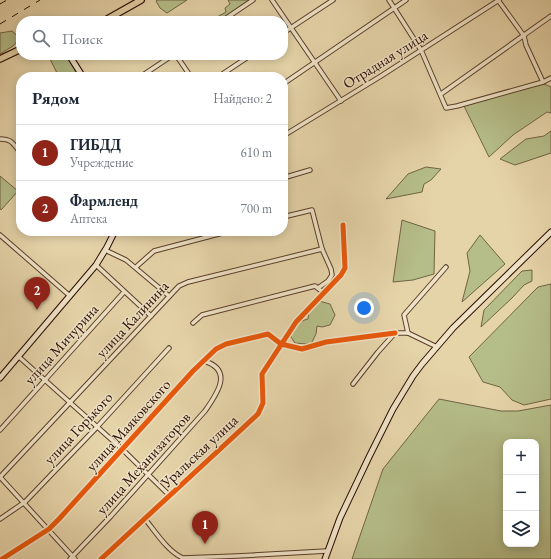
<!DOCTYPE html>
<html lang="ru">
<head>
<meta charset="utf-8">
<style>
  :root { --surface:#fff; --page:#f2f2f3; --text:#1f2937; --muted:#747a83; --line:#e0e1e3; --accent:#8f2418 }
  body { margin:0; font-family:"EB Garamond",serif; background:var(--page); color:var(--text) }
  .controls { position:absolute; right:12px; bottom:12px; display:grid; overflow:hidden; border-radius:8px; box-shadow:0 2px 10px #0003 }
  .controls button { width:36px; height:36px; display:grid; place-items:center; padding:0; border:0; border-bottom:1px solid var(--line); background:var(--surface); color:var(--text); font:20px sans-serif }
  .you { position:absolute; left:364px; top:308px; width:14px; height:14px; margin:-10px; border:3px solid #fff; border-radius:50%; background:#1a73e8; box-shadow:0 0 0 6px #1a73e833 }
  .badge { display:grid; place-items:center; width:26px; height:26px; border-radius:50%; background:var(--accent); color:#fff; font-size:13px; font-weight:700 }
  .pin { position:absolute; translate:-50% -33px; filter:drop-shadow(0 1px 2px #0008) }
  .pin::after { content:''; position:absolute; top:21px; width:14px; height:12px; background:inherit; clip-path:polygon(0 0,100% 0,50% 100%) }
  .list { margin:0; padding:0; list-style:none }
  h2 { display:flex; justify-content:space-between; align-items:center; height:52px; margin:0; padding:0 16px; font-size:17px }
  h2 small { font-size:13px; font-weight:400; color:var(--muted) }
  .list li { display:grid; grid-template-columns:26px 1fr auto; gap:12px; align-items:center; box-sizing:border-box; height:56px; padding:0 16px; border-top:1px solid var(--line) }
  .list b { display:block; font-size:15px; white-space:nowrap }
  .list p { margin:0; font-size:13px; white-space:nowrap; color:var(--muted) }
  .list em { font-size:13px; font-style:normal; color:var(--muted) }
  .icon { flex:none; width:22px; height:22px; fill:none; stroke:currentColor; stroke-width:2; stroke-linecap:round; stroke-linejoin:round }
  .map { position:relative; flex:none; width:551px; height:559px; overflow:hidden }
  .search { position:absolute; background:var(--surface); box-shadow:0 2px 10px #0003; left:16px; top:16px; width:272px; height:44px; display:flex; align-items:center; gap:10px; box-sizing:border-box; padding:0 14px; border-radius:16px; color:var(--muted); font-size:15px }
  .panel { position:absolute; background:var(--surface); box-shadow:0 2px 10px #0003; left:16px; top:72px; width:272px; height:164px; border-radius:16px }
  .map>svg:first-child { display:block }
</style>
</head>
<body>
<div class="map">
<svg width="551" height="559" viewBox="0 0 551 559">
  <rect width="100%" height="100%" fill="#e6d4a9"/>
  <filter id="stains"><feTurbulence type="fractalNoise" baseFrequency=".005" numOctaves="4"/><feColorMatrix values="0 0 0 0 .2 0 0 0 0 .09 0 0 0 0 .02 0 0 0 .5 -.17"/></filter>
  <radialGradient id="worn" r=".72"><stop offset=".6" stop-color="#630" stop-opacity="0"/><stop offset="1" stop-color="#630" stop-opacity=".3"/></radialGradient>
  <g fill="#b5bd88" stroke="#706444" fill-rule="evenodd">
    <path d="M157 0H187L167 13 160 8 156 1Z"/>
    <path d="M228 0H249L219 21H210L226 12 225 8 230 4Z"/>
    <path d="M12 31 20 38 13 46 0 54V33Z"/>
    <path d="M48 55H66L79 77H59Z"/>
    <path d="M539 82 551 87V113L547 112 513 135 489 157 464 106Z"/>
    <path d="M551 131V153L515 165 500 159 526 139 544 136Z"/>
    <path d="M426 167 441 169 431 180 424 184 422 192 386 199 408 174Z"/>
    <path d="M0 176 18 191 1 210 0 208Z"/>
    <path d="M402 220 435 231 434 274 413 280 393 282Z"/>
    <path d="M480 235 505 264 462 302 470 271 467 253Z"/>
    <path d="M532 270V281L524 285 512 298 481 327 484 310 522 271Z"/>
    <path d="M551 284V399L524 405 512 400 500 387 483 382 469 357 538 287Z"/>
    <path d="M319 301 330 304 335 315 330 325 322 327 317 326 316 334 311 344H306L295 343 291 337C293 327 299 321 308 319L309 310Z"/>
    <path d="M439 399 501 411H518L551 405V559H352L383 469ZM506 442H536V544H506Z"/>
  </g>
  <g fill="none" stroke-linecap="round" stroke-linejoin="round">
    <g stroke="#5a3e2a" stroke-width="5.5">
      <g id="street">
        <path d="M272 0 341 101"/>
        <path d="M389 0 421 50 446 108 457 106 543 82 551 78"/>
        <path d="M498 0 524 36 526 45 543 82"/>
        <path d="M222 21 253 0"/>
        <path d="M283 33 333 0"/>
        <path d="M176 55 191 77"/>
        <path d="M140 77 173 55"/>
        <path d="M218 77 251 55"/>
        <path d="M283 84 406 0"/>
        <path d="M441 94 551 16"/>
        <path d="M283 136 381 76 499 0"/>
        <path d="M0 139C11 139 13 143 19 151"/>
        <path d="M283 178 310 170"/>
        <path d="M283 217 312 210 322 249 331 269 332 275 328 281 318 288"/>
        <path d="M0 235 70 296"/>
        <path d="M105 250 126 260 169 296"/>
        <path d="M96 265 151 316"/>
        <path d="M136 267 154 251 230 231"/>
        <path d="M193 323 202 315 315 286 324 293"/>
        <path d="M408 333 437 347"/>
        <path d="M18 356 122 449 169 495"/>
        <path d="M353 384 378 352 395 333H408L404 315 446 267"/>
        <path d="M0 430 124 292"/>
        <path d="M0 477 179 286 188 282 322 249"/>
        <path d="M0 477 75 559"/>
        <path d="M0 519 25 502 97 427 169 348"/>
        <path d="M145 519C155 531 168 552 183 558L237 556 327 551"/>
        <path d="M2 559 49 529 59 519 193 371 216 349 226 344 268 334 281 344 302 349 326 342 395 333"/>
        <path d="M70 559 111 516 205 411C217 394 234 370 204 361"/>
        <path d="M101 559 258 414 263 403 262 374 296 322 341 275 345 268 343 225"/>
      </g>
    </g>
    <g stroke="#2b0c00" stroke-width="7">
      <g id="secondary">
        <path d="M69 55 83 77"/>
        <path d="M0 378 96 265 107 247 115 231"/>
        <path d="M325 559 340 518 369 457 393 409 413 376 422 364 453 328 551 232"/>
      </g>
    </g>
    <g stroke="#2b0c00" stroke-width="8">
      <g id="primary">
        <path d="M104 21 141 0"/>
        <path d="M0 59 21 49"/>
      </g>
    </g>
    <use href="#street" stroke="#efe3c7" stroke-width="3.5"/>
    <use href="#secondary" stroke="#efe3c7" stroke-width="5"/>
    <use href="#primary" stroke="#e6d4a9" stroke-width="5.5"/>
    <g stroke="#2b0c00" stroke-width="1" stroke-dasharray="7 7" stroke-linecap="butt">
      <path d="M0 4 7 0"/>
      <path d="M0 24 40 0"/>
    </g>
    <g stroke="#efe3c7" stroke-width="8">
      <g id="cycleway">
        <path d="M2 559 49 529 59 519 193 371 216 349 226 344 268 334 281 344 302 349 326 342 395 333"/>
        <path d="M101 559 258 414 263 403 262 374 296 322 341 275 345 268 343 225"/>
      </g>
    </g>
    <use href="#cycleway" stroke="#e8590c" stroke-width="5"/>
  </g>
  <g text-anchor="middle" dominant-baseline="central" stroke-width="3" stroke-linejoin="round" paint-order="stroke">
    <g font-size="15" fill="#2b0c00" stroke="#efe3c7">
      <text transform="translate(385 59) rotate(-32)">Отрадная улица</text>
      <text transform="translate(132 319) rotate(-47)">улица Калинина</text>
      <text transform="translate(61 344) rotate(-48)">улица Мичурина</text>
      <text transform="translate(128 425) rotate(-48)">улица Маяковского</text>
      <text transform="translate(78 428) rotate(-47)">улица Горького</text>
      <text transform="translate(199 451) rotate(-43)">Уральская улица</text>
      <text transform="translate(143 463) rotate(-48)">улица Механизаторов</text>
    </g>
  </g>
  <rect width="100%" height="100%" filter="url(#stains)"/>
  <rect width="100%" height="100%" fill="url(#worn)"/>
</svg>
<div class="controls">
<button>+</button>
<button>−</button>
<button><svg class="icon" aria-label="layers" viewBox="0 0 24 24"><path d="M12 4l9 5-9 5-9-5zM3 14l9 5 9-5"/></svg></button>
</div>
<div class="you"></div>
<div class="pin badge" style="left:205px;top:544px">1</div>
<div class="pin badge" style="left:37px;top:310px">2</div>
<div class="search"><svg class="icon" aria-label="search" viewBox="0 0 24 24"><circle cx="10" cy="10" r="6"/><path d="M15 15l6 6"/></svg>Поиск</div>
<section class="panel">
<h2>Рядом<small>Найдено: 2</small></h2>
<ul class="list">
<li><span class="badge">1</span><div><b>ГИБДД</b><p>Учреждение</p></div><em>610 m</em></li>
<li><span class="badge">2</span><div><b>Фармленд</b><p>Аптека</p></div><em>700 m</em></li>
</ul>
</section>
</div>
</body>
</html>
